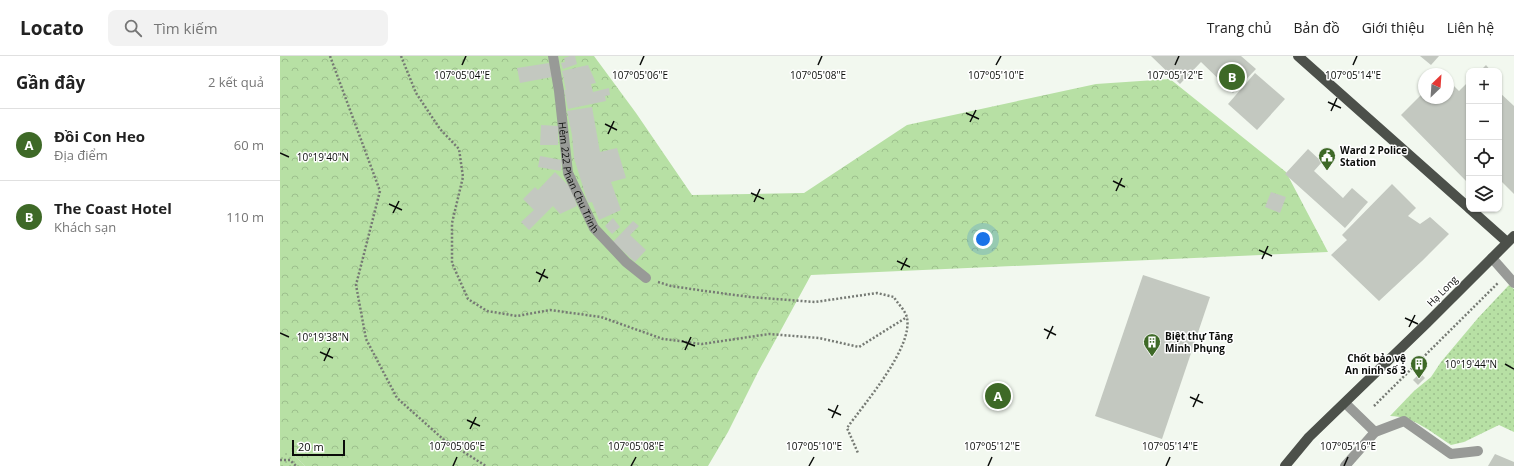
<!DOCTYPE html>
<html lang="vi">
<head>
<meta charset="utf-8">
<style>
  :root { --surface:#fff; --page:#f2f2f2; --text:#222; --muted:#767676; --line:#e0e0e0; --accent:#3e6927 }
  body { margin:0; font-family:"Open Sans",sans-serif; background:var(--page); color:var(--text) }
  .controls { position:absolute; right:12px; top:12px; display:grid; overflow:hidden; border-radius:8px; box-shadow:0 1px 3px #0004 }
  .controls button { width:36px; height:36px; display:grid; place-items:center; padding:0; border:0; border-bottom:1px solid var(--line); background:var(--surface); color:var(--text); font:20px sans-serif }
  .compass { position:absolute; left:1138px; top:12px; width:36px; height:36px; border-radius:50%; background:var(--surface); box-shadow:0 1px 3px #0004; rotate:25deg }
  .scale { position:absolute; left:12px; bottom:10px; width:53px; box-sizing:border-box; padding-left:4px; border:2px solid #0b0d0a; border-top:0; font-size:11px; line-height:14px; white-space:nowrap; color:#0b0d0a; -webkit-text-stroke:3px #fff; paint-order:stroke }
  .you { position:absolute; left:703px; top:183px; width:14px; height:14px; margin:-10px; border:3px solid #fff; border-radius:50%; background:#1a73e8; box-shadow:0 0 0 6px #1a73e833 }
  .badge { display:grid; place-items:center; width:26px; height:26px; border-radius:50%; background:var(--accent); color:#fff; font-size:13px; font-weight:700 }
  .pin { position:absolute; translate:-50% -50%; border:2px solid #fff; box-shadow:0 1px 4px #0006 }
  .list { margin:0; padding:0; list-style:none }
  h2 { display:flex; justify-content:space-between; align-items:center; height:52px; margin:0; padding:0 16px; font-size:17px }
  h2 small { font-size:13px; font-weight:400; color:var(--muted) }
  .list li { display:grid; grid-template-columns:26px 1fr auto; gap:12px; align-items:center; box-sizing:border-box; height:72px; padding:0 16px; border-top:1px solid var(--line) }
  .list b { display:block; font-size:15px; white-space:nowrap }
  .list p { margin:0; font-size:13px; white-space:nowrap; color:var(--muted) }
  .list em { font-size:13px; font-style:normal; color:var(--muted) }
  .icon { flex:none; width:22px; height:22px; fill:none; stroke:currentColor; stroke-width:2; stroke-linecap:round; stroke-linejoin:round }
  .map { position:relative; flex:none; width:1234px; height:410px; overflow:hidden }
  header { display:flex; align-items:center; gap:24px; box-sizing:border-box; height:56px; padding:0 20px; background:var(--surface); border-bottom:1px solid var(--line) }
  header strong { font-size:19px }
  nav { display:flex; gap:22px; margin-inline-start:auto; font-size:14px }
  .search { width:280px; height:36px; background:var(--page); display:flex; align-items:center; gap:10px; box-sizing:border-box; padding:0 14px; border-radius:8px; color:var(--muted); font-size:15px }
  main { display:flex }
  aside { flex:1; background:var(--surface) }
  .map>svg:first-child { display:block }
</style>
</head>
<body>
<header>
<strong>Locato</strong>
<div class="search"><svg class="icon" aria-label="search" viewBox="0 0 24 24"><circle cx="10" cy="10" r="6"/><path d="M15 15l6 6"/></svg>Tìm kiếm</div>
<nav><a>Trang chủ</a><a>Bản đồ</a><a>Giới thiệu</a><a>Liên hệ</a></nav>
</header>
<main>
<aside>
<h2>Gần đây<small>2 kết quả</small></h2>
<ul class="list">
<li><span class="badge">A</span><div><b>Đồi Con Heo</b><p>Địa điểm</p></div><em>60 m</em></li>
<li><span class="badge">B</span><div><b>The Coast Hotel</b><p>Khách sạn</p></div><em>110 m</em></li>
</ul>
</aside>
<div class="map">
<svg width="1234" height="410" viewBox="0 0 1234 410">
  <defs>
    <pattern id="green-dots" width="8" height="8" patternUnits="userSpaceOnUse"><rect width="8" height="8" fill="#b7e0a4"/><path d="M2 2h.1M6 6h.1" fill="none" stroke="#9cbf8c" stroke-width="1.8" stroke-linecap="round"/></pattern>
    <pattern id="forest-crowns" width="20" height="18" patternUnits="userSpaceOnUse"><rect width="20" height="18" fill="#b7e0a4"/><path d="M2 6a3 3 0 1 1 6 0M12 15a3 3 0 1 1 6 0" fill="none" stroke="#9cbf8c"/></pattern>
  </defs>
  <rect width="100%" height="100%" fill="#f2f8ef"/>
  <g fill="url(#green-dots)">
    <path d="M1229 229 1234 233V376L1219 369 1184 386 1171 389C1151 376 1133 360 1110 360L1134 335 1151 321 1161 306 1198 262Z"/>
    <path d="M0 396H11L25 410H0Z"/>
  </g>
  <path fill="url(#forest-crowns)" d="M0 0H314L356 57 412 139 524 137 627 69 816 28 890 23 1006 116 1048 196 531 219 478 316 448 376 428 410H25L11 396H0Z"/>
  <g fill="#c3c8c0">
    <path d="M290 0H295L297 8 283 13 281 7 285 6 284 2Z"/>
    <path d="M871 0H961L976 13 953 37 921 6 900 28Z"/>
    <path d="M1140 0H1159L1151 9Z"/>
    <path d="M269 7 272 21 240 27 237 12Z"/>
    <path d="M308 9 316 27 311 28 313 36 329 32 330 39 325 40 326 45 288 53 284 34H286L282 15Z"/>
    <path d="M1206 9 1211 15H1200Z"/>
    <path d="M975 17 1005 43 977 74 948 48Z"/>
    <path d="M1168 24 1179 35 1189 25V128L1121 59 1144 36V42H1168Z"/>
    <path d="M1219 36 1234 50V138L1219 123Z"/>
    <path d="M312 51 320 96 337 92 346 122 331 126 341 154 319 164 312 146 308 147 294 102 292 79 287 55Z"/>
    <path d="M261 69 278 70V89H260Z"/>
    <path d="M1028 93 1042 106 1034 115 1063 142 1072 132 1088 146 1065 172 1005 118Z"/>
    <path d="M260 100 282 104 281 115 258 111Z"/>
    <path d="M275 116 291 132 297 150 280 158 273 150 249 174 241 166 254 154 243 143 255 131 258 134Z"/>
    <path d="M1112 128 1136 152 1128 160 1140 168 1150 161 1169 178 1142 205 1099 245 1051 199 1067 184 1062 179Z"/>
    <path d="M991 136 1006 141 1000 157 985 151Z"/>
    <path d="M333 162 340 171 332 178 325 170Z"/>
    <path d="M353 165 359 170 350 179 366 194 355 206 333 186Z"/>
    <path d="M863 219 930 241 882 383 815 360Z"/>
    <path d="M1140 317 1145 322 1138 329 1133 324Z"/>
    <path d="M1215 398 1234 406V410H1208Z"/>
  </g>
  <g fill="none" stroke-linecap="round" stroke-linejoin="round">
    <g stroke="#767a74" stroke-width="2.5" stroke-dasharray="2 2" stroke-linecap="butt">
      <path d="M50 0 100 135 76 229 86 283 117 342 163 383 206 410"/>
      <path d="M121 0 136 37 160 73 179 93 183 121 172 167V207L188 243 207 255 237 260 270 254 321 261 383 283 422 288 489 278 539 282 579 291 627 261"/>
      <path d="M378 226 391 230 425 235 470 241 535 246 597 237 614 241C617 247 626 255 627 262 633 292 584 348 567 372L578 397"/>
      <path d="M1094 350 1218 227"/>
      <path d="M0 404H10L16 410"/>
    </g>
    <g stroke="#989a97" stroke-width="10">
      <path id="s1" d="M273 0 279 35 288 117 314 172 346 206 366 222"/>
      <path d="M1212 202 1234 227"/>
      <path d="M1065 347 1095 376"/>
      <path d="M1065 410 1095 376 1124 365 1171 398 1198 395"/>
    </g>
    <g stroke="#4c504a" stroke-width="10">
      <path d="M1018 0 1189 152"/>
      <path d="M1190 153 1227 186"/>
      <path d="M1005 410 1029 381 1147 267 1234 180"/>
    </g>
  </g>
  <path fill="none" stroke="#0b0d0a" stroke-width="1.5" d="M182 9 186 0M360 9 364 0M538 9 542 0M716 9 721 0M895 9 899 0M1073 9 1077 0M1048 46 1061 52M1051 55 1057 42M686 57 699 63M690 66 696 54M325 68 337 74M328 78 334 65M0 97 9 101M833 125 845 131M836 135 842 122M471 137 484 143M474 146 480 133M109 148 122 154M113 157 119 145M979 194 992 200M982 203 988 190M617 205 630 211M621 214 627 202M256 216 268 222M259 226 265 213M1125 262 1138 268M1129 271 1135 259M764 273 776 279M0 277 9 281M767 283 773 270M402 285 415 290M405 294 411 281M40 296 53 302M44 305 50 292M1225 308 1234 313M910 341 923 347M913 351 919 338M548 353 561 359M552 362 558 349M187 364 200 370M190 373 196 361M173 410 177 401M351 410 356 401M529 410 534 401M708 410 712 401M886 410 890 401M1064 410 1068 401"/>
  <defs>
    <g id="civic-pin" transform="scale(0.9)"><path d="M0 17L-7.5 6A9.5 9.5 0 1 1 7.5 6Z" fill="#3e6927" stroke="#fff"/><path d="M-.6-6.5H3V-4.5H.6V-3L4-1V1h2V6H-6V1h2V-1L-.6-3ZM-1.2 2.5V6h2.4V2.5Z" fill="#fff"/></g>
    <g id="building-pin" transform="scale(0.9)"><path d="M0 17L-7.5 6A9.5 9.5 0 1 1 7.5 6Z" fill="#3e6927" stroke="#fff"/><path d="M-4-6H4V6H1V3H-1V6H-4ZM-2.5-4.3h1.7v1.8h-1.7ZM.8-4.3h1.7v1.8H.8ZM-2.5-1h1.7V.8h-1.7ZM.8-1h1.7V.8H.8Z" fill="#fff"/></g>
  </defs>
  <g fill-rule="evenodd">
    <use href="#civic-pin" x="1047" y="100"/>
    <use href="#building-pin" x="872" y="286"/>
    <use href="#building-pin" x="1139" y="308"/>
  </g>
  <g text-anchor="middle" dominant-baseline="central" stroke-width="3" stroke-linejoin="round" paint-order="stroke">
    <g font-size="10" font-weight="bold" fill="#0b0d0a" stroke="#fff" text-anchor="start">
      <text x="1060" y="94">Ward 2 Police<tspan x="1060" dy="12">Station</tspan></text>
      <text x="885" y="280">Biệt thự Tăng<tspan x="885" dy="12">Minh Phụng</tspan></text>
      <text x="1126" y="302" text-anchor="end">Chốt bảo vệ<tspan x="1126" dy="12">An ninh số 3</tspan></text>
    </g>
    <g font-size="10" fill="#0b0d0a" stroke="#fff">
      <text stroke="none"><textPath href="#s1" startOffset="125">Hẻm 222 Phan Chu Trinh</textPath></text>
      <text transform="translate(1162 235) rotate(-45)">Hạ Long</text>
    </g>
  </g>
  <g font-size="10" text-anchor="middle" fill="#0b0d0a" stroke="#fff" stroke-width="3" stroke-linejoin="round" paint-order="stroke">
    <text x="182" y="23">107°05'04"E</text>
    <text x="360" y="23">107°05'06"E</text>
    <text x="538" y="23">107°05'08"E</text>
    <text x="716" y="23">107°05'10"E</text>
    <text x="895" y="23">107°05'12"E</text>
    <text x="1073" y="23">107°05'14"E</text>
    <text x="43" y="105">10°19'40"N</text>
    <text x="43" y="285">10°19'38"N</text>
    <text x="1191" y="312">10°19'44"N</text>
    <text x="177" y="394">107°05'06"E</text>
    <text x="356" y="394">107°05'08"E</text>
    <text x="534" y="394">107°05'10"E</text>
    <text x="712" y="394">107°05'12"E</text>
    <text x="890" y="394">107°05'14"E</text>
    <text x="1068" y="394">107°05'16"E</text>
  </g>
</svg>
<div class="controls">
<button>+</button>
<button>−</button>
<button><svg class="icon" aria-label="locate" viewBox="0 0 24 24"><circle cx="12" cy="12" r="6"/><path d="M12 2v4M12 18v4M2 12h4M18 12h4"/></svg></button>
<button><svg class="icon" aria-label="layers" viewBox="0 0 24 24"><path d="M12 4l9 5-9 5-9-5zM3 14l9 5 9-5"/></svg></button>
</div>
<svg class="compass" viewBox="-18 -18 36 36"><path d="M0-13l5 13h-10z" fill="#e53935"/><path d="M0 13l5-13h-10z" fill="#767676"/></svg>
<div class="scale">20 m</div>
<div class="you"></div>
<div class="pin badge" style="left:718px;top:340px">A</div>
<div class="pin badge" style="left:952px;top:21px">B</div>
</div>
</main>
</body>
</html>
